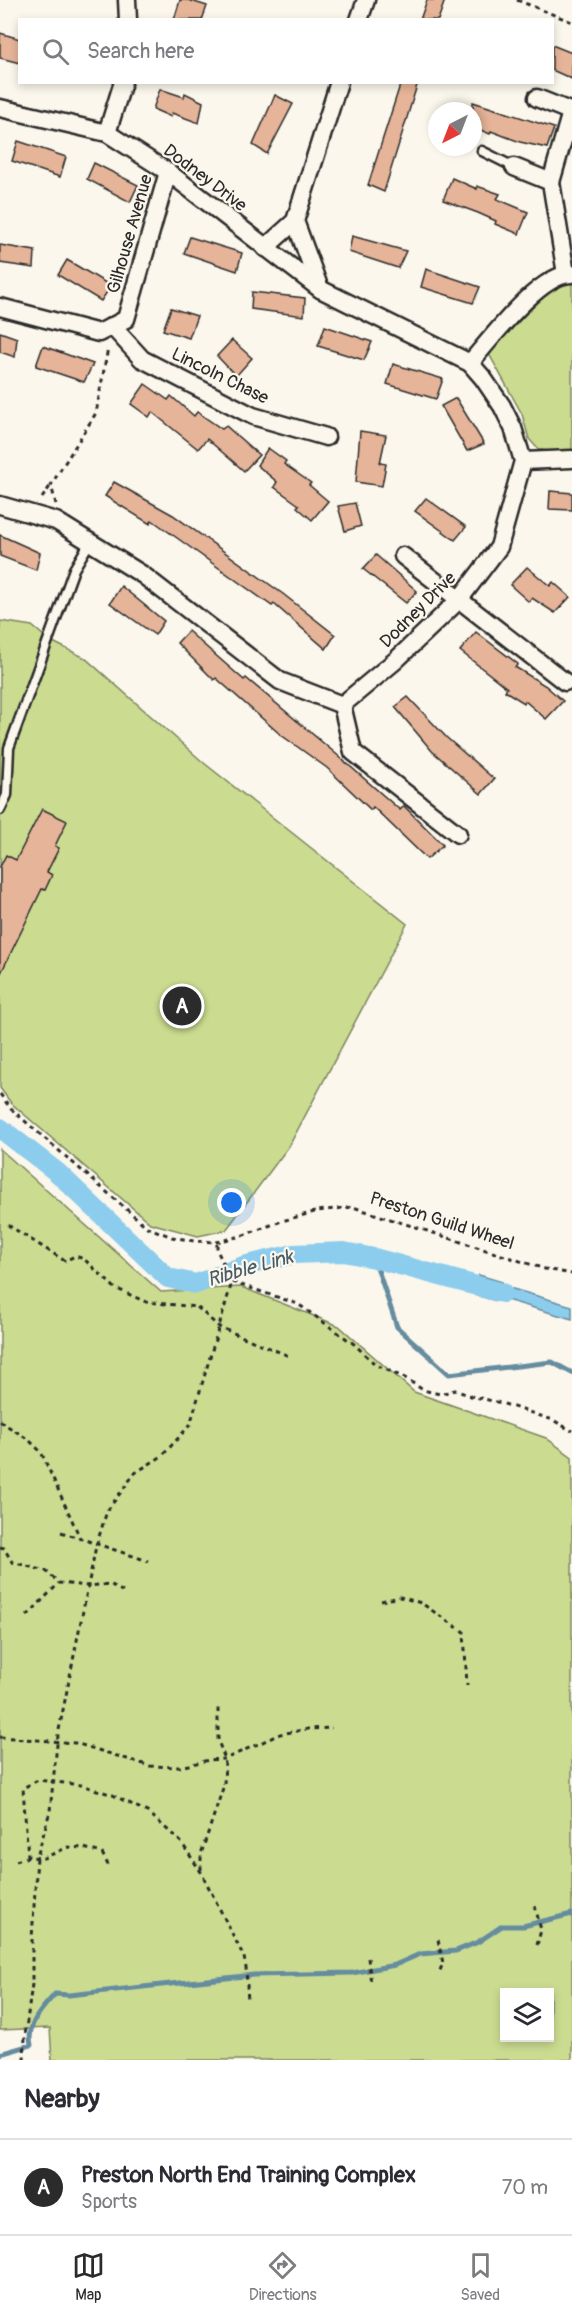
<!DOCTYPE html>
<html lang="en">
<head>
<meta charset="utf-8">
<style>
  :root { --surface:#fff; --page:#f7f7f7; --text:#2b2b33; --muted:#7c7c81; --line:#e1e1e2; --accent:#2b2b2b }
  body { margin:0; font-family:Pangolin,sans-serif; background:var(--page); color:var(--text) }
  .controls { position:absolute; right:18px; bottom:18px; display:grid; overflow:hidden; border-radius:0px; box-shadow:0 3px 9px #0003 }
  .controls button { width:54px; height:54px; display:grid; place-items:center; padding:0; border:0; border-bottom:2px solid var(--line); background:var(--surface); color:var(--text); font:30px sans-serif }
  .compass { position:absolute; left:428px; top:102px; width:54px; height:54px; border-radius:50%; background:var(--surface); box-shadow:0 3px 9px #0003; rotate:222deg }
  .you { position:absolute; left:232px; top:1203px; width:21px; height:21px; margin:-15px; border:4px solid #fff; border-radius:50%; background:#1a73e8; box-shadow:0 0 0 9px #1a73e833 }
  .badge { display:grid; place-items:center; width:39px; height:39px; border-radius:50%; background:var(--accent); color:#fff; font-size:20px; font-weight:700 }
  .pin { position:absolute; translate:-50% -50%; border:3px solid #fff; box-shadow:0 2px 6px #0006 }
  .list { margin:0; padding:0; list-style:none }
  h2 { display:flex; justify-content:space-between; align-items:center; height:78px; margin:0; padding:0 24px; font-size:26px }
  h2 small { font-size:20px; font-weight:400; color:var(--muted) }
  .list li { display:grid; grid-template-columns:39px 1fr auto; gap:18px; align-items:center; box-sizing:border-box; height:96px; padding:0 24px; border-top:2px solid var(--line) }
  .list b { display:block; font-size:22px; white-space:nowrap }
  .list p { margin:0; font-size:20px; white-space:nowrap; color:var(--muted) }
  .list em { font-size:20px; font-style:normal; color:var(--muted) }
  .icon { flex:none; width:33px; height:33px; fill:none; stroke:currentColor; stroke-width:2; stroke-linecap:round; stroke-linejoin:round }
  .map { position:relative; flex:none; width:572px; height:2060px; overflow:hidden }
  .search { position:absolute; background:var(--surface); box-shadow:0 3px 9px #0003; left:18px; right:18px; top:18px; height:66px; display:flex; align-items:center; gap:15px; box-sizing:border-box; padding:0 21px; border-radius:0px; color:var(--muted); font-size:22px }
  .sheet { height:174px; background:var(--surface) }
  nav { display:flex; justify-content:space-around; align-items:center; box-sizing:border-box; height:84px; border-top:2px solid var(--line); background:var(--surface); font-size:16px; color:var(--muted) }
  nav a { display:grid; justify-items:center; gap:3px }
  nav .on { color:var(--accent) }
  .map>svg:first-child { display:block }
</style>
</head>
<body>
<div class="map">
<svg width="572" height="2060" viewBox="0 0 572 2060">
  <rect width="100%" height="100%" fill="#fbf7ec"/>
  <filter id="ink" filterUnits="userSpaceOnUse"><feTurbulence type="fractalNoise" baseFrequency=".0167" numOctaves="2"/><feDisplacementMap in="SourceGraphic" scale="12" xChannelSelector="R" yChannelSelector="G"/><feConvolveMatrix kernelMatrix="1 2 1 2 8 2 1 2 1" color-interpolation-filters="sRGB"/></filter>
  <g filter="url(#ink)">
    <g fill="#cbdc91" stroke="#7b845e" stroke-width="1.5" fill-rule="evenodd">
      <path d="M572 281V453L552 452 538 449 529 439 522 414 488 352 541 295Z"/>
      <path d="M0 621 32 626 49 640 85 658 204 763 407 924 289 1146 226 1230 198 1236 150 1223 11 1103 0 1088Z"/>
      <path d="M0 1149 161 1292 241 1287 339 1326 414 1392 546 1438 572 1457V2060H52L50 2028 0 2030ZM504 1992H550V2038H504Z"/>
    </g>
    <path fill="#8ccced" stroke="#658c9f" stroke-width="1.5" d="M479 1275 502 1282 506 1287 572 1306V1319L503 1299 496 1301 475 1295Z"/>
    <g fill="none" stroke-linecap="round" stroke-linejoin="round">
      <g stroke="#658c9f" stroke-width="5">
        <path d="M374 1258 397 1327 449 1374 552 1362 572 1373"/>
        <path d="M0 2054 31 2045C26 2024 42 2009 55 1994L69 1995 254 1975 352 1973 395 1965 420 1954 456 1951 478 1942 502 1926H523L572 1914"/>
      </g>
      <path stroke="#8ccced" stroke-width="20" d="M0 1128 58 1173 168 1278 196 1284 243 1266 294 1254 344 1252 374 1258 503 1293"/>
    </g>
    <g fill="#e6b498" stroke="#2b2b2b" stroke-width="1.5">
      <path d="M180 0H188L207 6 202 20H174Z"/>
      <path d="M427 0H445L438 20H420Z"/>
      <path d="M0 33 20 39V63L0 58Z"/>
      <path d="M552 45 572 53V79L552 70Z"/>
      <path d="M401 82H418L384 192 368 185Z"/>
      <path d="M160 89 184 97 185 93 203 102 199 123 172 113 171 117 153 109Z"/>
      <path d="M275 95 293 104 267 154 253 145Z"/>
      <path d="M473 102 554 128 547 148 520 142 491 131 490 134 473 127Z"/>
      <path d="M18 141 66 157 60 177 12 161Z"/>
      <path d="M94 163 138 185 130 202 87 179Z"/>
      <path d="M452 178 477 189V186L500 194 497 199 528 212 519 234 495 224 496 221 478 213 443 200Z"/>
      <path d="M352 236 406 251 398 268 349 252Z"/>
      <path d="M190 237 242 253 237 271 184 253Z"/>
      <path d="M0 245 35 251 34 268 0 263Z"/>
      <path d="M67 260 111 286 101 301 58 275Z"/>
      <path d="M426 269 480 287 473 303 421 287Z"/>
      <path d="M252 292 305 298 304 316 251 309Z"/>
      <path d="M171 308 197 316 189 338 163 330Z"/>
      <path d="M325 326 372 342 364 360 318 346Z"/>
      <path d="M0 332 17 338 15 357 0 352Z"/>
      <path d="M232 340 252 358 236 376 217 356Z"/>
      <path d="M43 346 93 364 84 382 36 366Z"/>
      <path d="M393 364 443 379 436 399 387 384Z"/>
      <path d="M145 384 168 400 171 396 194 416 197 412 222 429 226 426 259 455 244 471 207 439 198 449 152 412 149 417 131 404Z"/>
      <path d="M456 398 484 444 467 451 441 406Z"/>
      <path d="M360 431 386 435 380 463 386 464 382 486 356 482Z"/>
      <path d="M268 448 286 461 284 464 311 483 309 485 328 501 312 520 297 507 299 505 274 487 277 482 257 465Z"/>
      <path d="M114 482 173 515 283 594 335 635 326 649 274 604 272 606 152 520 150 524 105 496Z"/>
      <path d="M550 491 572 493V510L549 509Z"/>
      <path d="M426 498 466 527 455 540 415 511Z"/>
      <path d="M355 503 361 526 345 531 338 506Z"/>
      <path d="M0 535 40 553 36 570 0 556Z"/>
      <path d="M376 555 417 591 406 603 363 569Z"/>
      <path d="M527 567 550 586 553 582 570 597 555 613 532 598 529 602 510 585Z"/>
      <path d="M121 586 164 621 155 635 110 603Z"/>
      <path d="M188 631 244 680 246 678 335 753 400 810 404 806 443 845 427 859 373 807 371 810 327 768 281 735 216 678 214 680 177 643Z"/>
      <path d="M476 632 518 664 515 667 546 686 563 701 546 719 525 701 524 703 505 691 507 688 460 651Z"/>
      <path d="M408 697 447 738 494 779 481 794 432 751 395 707Z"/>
      <path d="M42 809 67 821 55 846 59 848 47 872 52 875 45 890 42 889 0 975V867L6 855 16 860Z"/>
    </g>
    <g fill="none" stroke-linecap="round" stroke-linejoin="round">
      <g stroke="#2b2b2b" stroke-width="13">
        <g id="lane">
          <path d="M482 151 514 167"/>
          <path d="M0 810 7 795 9 748 74 569 90 542"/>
        </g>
      </g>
      <g stroke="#2b2b2b" stroke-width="21">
        <g id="street">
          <path d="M127 0 128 20"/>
          <path d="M359 20 366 0"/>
          <path d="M537 98 572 112"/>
          <path d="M0 108 107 133 168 172 320 289 470 363 483 378 502 406 513 428 523 461 499 547 459 600 395 661 342 705 280 681 143 575 56 521 0 505"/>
          <path d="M107 133 123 82"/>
          <path d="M514 167 551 182"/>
          <path d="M295 221 320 289"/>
          <path d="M265 248 295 221 339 82"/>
          <path d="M566 274 551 182 571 112"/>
          <path d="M0 307 99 333 126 319 168 172"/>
          <path d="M112 326 142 359 253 416 326 437"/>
          <path d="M470 363C490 340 540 273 572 274"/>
          <path d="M523 461 572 459"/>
          <path d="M403 556 565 682"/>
          <path d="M342 705 353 752 458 834"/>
        </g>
      </g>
      <g stroke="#2b2b2b" stroke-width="3" stroke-dasharray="4.5 4.5" stroke-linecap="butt">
        <path d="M517 0 572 22"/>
        <path d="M42 498 51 485"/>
        <path d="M56 504 51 485 96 413 108 348"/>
        <path d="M0 1094 11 1109 147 1227 172 1237 194 1241 217 1242 241 1236 282 1221 318 1211 353 1207 545 1269 572 1274"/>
        <path d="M8 1225 65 1261 75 1256 84 1259 115 1288 146 1302 197 1307 219 1327 289 1356"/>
        <path d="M232 1282 298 1304 354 1344 376 1365 405 1378 423 1390 440 1394 455 1390 471 1396 501 1403 553 1420 572 1431"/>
        <path d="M0 1421 29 1440 41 1452 81 1540"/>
        <path d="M61 1532 148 1561"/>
        <path d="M0 1547 4 1548 12 1562 46 1571 59 1583 88 1586 110 1584 125 1593"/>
        <path d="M381 1601 400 1597 421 1603 464 1632 467 1686"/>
        <path d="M27 1616 59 1583"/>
        <path d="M0 1737 75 1743 150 1766 180 1767 209 1760 225 1759 280 1734 308 1729 332 1728"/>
        <path d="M28 1857 23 1788 38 1780 81 1785 113 1795 149 1813 181 1842 201 1872 244 1957 246 1968 248 2002"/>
        <path d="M16 1861 28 1857 44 1858 68 1847 84 1848 102 1853 109 1867"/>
        <path d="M201 1870V1854L224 1785 225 1759 218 1741V1706"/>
        <path d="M535 1906 541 1930 537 1945"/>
        <path d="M438 1940 443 1963 439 1973"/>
        <path d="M368 1958 371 1984"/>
        <path d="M24 2060 25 2036 32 1984V1939L37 1857 50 1811 58 1735 96 1546 107 1511 135 1473 162 1456 190 1425 232 1282 217 1250V1242"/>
      </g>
      <use href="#lane" stroke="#fbf7ec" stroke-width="8"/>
      <use href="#street" stroke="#fbf7ec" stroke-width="16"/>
    </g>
  </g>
  <g text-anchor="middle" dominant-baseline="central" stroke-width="4.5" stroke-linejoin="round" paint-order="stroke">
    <g font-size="18" fill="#2b2b2b" stroke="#fbf7ec">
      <text transform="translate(205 178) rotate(37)">Dodney Drive</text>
      <text transform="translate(130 234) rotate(-74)">Gilhouse Avenue</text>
      <text transform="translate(220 376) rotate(26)">Lincoln Chase</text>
      <text transform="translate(418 610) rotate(-45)">Dodney Drive</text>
      <text transform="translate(442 1221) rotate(18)">Preston Guild Wheel</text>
    </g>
    <g font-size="20" font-style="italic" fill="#485b65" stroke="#fbf7ec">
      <text transform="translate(250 1268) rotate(-16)">Ribble Link</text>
    </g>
  </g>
</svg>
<div class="controls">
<button><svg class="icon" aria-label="layers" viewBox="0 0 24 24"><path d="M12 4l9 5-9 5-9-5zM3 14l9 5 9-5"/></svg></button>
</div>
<svg class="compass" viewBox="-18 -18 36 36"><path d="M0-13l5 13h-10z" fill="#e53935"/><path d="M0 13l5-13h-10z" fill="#7c7c81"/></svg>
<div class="you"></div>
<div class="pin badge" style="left:182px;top:1006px">A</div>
<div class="search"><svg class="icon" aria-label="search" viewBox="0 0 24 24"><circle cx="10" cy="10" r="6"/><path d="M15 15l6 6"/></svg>Search here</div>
</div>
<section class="sheet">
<h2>Nearby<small></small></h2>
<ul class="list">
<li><span class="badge">A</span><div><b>Preston North End Training Complex</b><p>Sports</p></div><em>70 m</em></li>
</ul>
</section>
<nav>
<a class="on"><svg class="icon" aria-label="map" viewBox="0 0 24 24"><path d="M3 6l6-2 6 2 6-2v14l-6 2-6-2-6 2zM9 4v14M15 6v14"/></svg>Map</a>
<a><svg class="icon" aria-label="directions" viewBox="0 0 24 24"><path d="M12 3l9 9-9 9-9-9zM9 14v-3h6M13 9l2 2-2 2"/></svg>Directions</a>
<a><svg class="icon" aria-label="saved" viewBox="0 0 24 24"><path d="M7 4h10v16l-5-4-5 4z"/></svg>Saved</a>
</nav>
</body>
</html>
